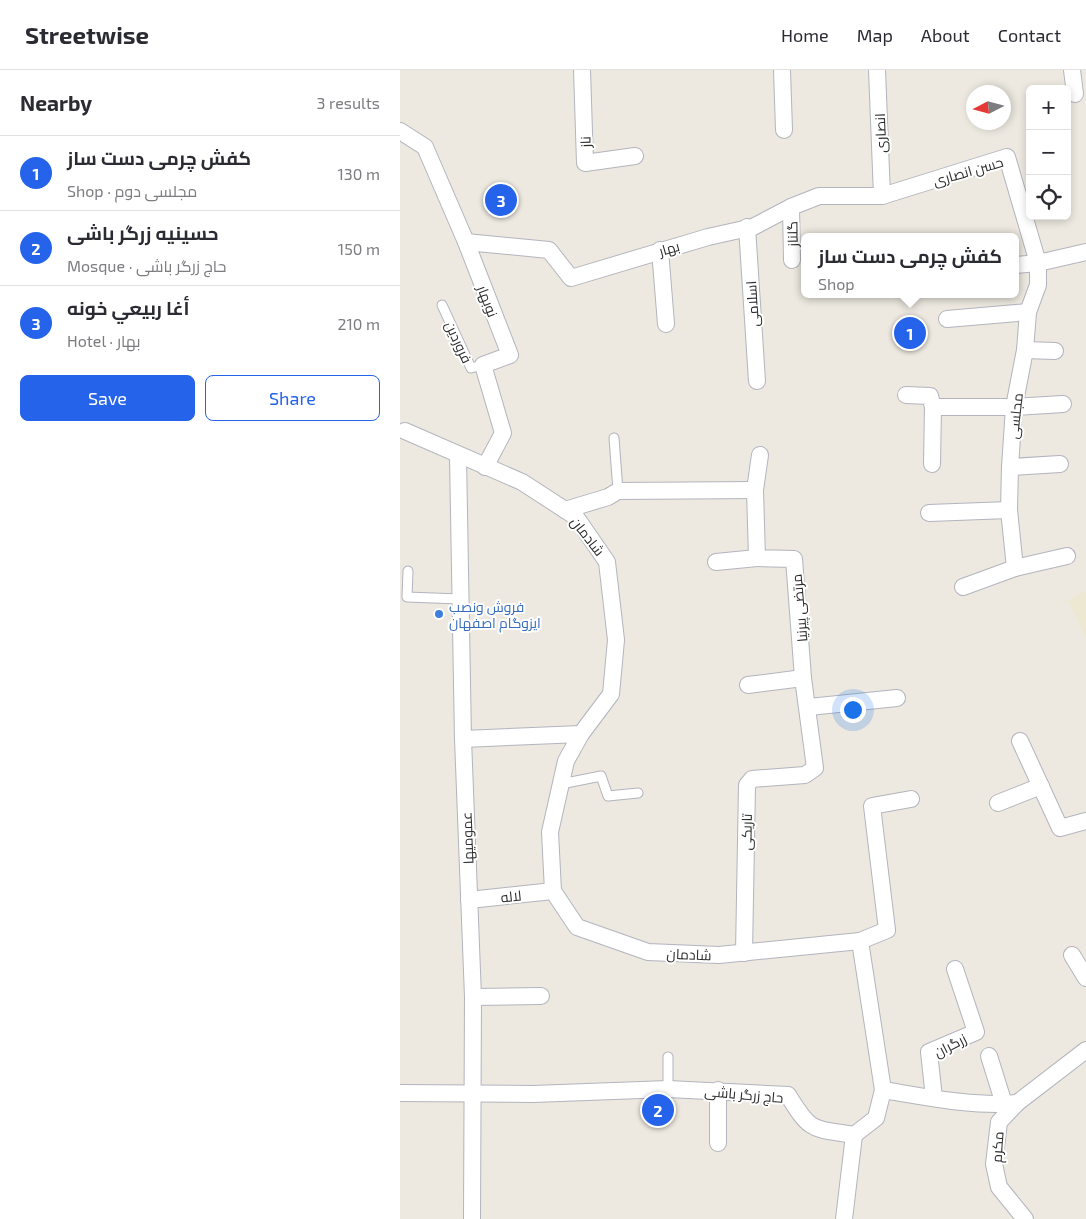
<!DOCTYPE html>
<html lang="en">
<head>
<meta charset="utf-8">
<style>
  :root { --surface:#fff; --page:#f7f7f7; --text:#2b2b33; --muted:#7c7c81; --line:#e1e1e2; --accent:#2563eb }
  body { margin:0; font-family:"Exo 2",Cairo,sans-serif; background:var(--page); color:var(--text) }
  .controls { position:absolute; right:15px; top:15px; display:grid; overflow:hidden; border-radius:8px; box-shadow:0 2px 8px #0003 }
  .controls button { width:45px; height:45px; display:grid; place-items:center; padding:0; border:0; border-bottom:1px solid var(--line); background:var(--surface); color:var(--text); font:25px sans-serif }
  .compass { position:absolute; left:566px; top:15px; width:45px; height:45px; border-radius:50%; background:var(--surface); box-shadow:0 2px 8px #0003; rotate:264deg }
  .you { position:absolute; left:452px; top:639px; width:18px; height:18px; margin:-12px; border:4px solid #fff; border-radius:50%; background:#1a73e8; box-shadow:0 0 0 8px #1a73e833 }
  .badge { display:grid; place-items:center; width:32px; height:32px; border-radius:50%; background:var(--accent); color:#fff; font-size:16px; font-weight:700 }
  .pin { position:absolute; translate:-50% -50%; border:2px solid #fff; box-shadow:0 1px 5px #0006 }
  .popup { position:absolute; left:401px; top:163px; width:218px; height:65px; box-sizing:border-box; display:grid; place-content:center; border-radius:8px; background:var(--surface); filter:drop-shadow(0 1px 4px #0005); font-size:16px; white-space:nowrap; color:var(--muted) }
  .popup b { font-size:19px; color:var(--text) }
  .popup::after { content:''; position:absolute; left:50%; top:100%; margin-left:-10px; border:10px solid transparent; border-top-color:var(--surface) }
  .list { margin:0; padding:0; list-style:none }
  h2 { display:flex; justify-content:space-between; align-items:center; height:65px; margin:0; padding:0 20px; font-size:21px }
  h2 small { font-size:16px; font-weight:400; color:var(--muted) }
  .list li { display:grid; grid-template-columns:32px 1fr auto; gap:15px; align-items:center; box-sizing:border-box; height:75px; padding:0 20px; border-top:1px solid var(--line) }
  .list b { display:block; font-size:19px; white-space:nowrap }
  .list p { margin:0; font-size:16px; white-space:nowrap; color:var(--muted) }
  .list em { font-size:16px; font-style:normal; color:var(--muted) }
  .actions { display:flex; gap:10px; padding:15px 20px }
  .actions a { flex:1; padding:11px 0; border:1px solid var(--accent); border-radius:8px; text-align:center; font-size:18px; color:var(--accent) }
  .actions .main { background:var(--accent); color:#fff }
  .icon { flex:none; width:28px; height:28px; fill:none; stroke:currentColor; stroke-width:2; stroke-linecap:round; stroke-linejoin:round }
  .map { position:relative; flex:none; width:686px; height:1149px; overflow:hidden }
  header { display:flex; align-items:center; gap:30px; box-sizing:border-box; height:70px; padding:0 25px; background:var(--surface); border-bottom:1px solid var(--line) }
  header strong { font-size:24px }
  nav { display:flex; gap:28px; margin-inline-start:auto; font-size:18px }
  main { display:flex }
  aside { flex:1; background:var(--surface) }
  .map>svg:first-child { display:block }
</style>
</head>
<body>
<header>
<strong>Streetwise</strong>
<nav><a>Home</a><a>Map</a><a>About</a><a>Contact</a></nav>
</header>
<main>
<aside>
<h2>Nearby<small>3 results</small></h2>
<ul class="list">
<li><span class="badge">1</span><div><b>کفش چرمی دست ساز</b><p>Shop · مجلسی دوم</p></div><em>130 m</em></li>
<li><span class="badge">2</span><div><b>حسینیه زرگر باشی</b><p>Mosque · حاج زرگر باشی</p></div><em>150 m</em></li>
<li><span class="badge">3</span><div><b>أغا ربيعي خونه</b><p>Hotel · بهار</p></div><em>210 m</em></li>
</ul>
<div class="actions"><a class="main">Save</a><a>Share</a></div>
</aside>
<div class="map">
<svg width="686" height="1149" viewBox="0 0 686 1149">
  <rect width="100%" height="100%" fill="#ede9e0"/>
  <path fill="#ede8d1" d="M686 521V569L668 530Z"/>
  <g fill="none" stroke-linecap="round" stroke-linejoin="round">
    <g stroke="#b3b4be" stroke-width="11">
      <g id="service">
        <path d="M42 235 71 298 83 295"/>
        <path d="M214 368 218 421"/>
        <path d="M8 501 7 527 60 529"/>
        <path d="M161 714 201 706 208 726 238 723"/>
        <path d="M268 987V1019"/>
      </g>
    </g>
    <g stroke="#b3b4be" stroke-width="18">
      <g id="minor">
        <path d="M182 0 185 93 235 86"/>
        <path d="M382 0 384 60"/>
        <path d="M477 0 482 126"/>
        <path d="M672 0 675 24"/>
        <path d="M0 61 25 77 66 172 110 285 83 295 103 363 85 397"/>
        <path d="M391 137 392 190"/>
        <path d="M347 157 357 311"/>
        <path d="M66 172 149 180 171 208 308 167 353 157 391 137 419 126H482L607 87 638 193V215L628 242 625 280 614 337 610 397 609 440 615 498 667 486"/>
        <path d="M260 180 266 254"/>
        <path d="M615 195 638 193 686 182"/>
        <path d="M547 249 628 242"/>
        <path d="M625 280 655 281"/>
        <path d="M506 325 530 326 533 337H614L663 334"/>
        <path d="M5 361 122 412 176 447 207 492 216 570 211 624 181 664 166 691 150 762 153 821 177 857 248 882 319 885 460 871 487 860 472 736 511 729"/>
        <path d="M58 386 63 669 73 927 72 1149"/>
        <path d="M532 394 533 337"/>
        <path d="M610 397 660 394"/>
        <path d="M165 440 208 427 218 421 355 420"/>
        <path d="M529 443 609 440"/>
        <path d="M316 492 357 488"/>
        <path d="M563 517 615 498"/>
        <path d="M348 615 403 608"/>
        <path d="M409 637 497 628"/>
        <path d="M63 669 181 664"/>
        <path d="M620 671 660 758 686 751"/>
        <path d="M598 733 641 716"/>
        <path d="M69 830 153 821"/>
        <path d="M344 883 347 715 352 709 405 705 415 698 403 608 394 489 357 488 355 420 360 385"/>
        <path d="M672 885 686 908"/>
        <path d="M73 927 141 926"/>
        <path d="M589 986 604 1034"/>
        <path d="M483 1020C526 1027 574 1037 617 1033L686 980"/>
        <path d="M0 1023 133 1024 268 1019 388 1025C411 1063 412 1058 454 1065L476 1048 483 1020 460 871"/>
        <path d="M534 1028 529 982 576 962 555 899"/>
        <path d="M617 1033 599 1052 594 1094 599 1117 625 1149"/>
        <path d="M318 1073V1020"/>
        <path d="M444 1149 454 1065"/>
      </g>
    </g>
    <use href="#service" stroke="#fff" stroke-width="9"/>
    <use href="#minor" stroke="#fff" stroke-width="16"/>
  </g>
  <circle fill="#3f7fe0" stroke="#fff" stroke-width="2" cx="39" cy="544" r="5"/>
  <g text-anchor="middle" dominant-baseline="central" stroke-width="4" stroke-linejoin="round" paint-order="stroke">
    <g font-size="14" fill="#2c2c2c" stroke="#fff">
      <text transform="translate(480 63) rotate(-92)">انصاری</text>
      <text transform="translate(185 72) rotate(-92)">ناز</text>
      <text transform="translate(568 101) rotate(-16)">حسن انصاری</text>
      <text transform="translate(392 164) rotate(-91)">گلناز</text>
      <text transform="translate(269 178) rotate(-16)">بهار</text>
      <text transform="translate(88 231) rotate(69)">نوبهار</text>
      <text transform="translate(352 234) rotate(-94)">اسلامی</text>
      <text transform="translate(59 272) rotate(65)">فروردین</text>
      <text transform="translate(615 346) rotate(-84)">مجلسی</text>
      <text transform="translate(188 466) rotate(52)">شادمان</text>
      <text transform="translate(399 538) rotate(-95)">مرتضی پیرنیا</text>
      <text transform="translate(346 762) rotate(-89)">تاریکی</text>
      <text transform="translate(67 768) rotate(-92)">عمومیها</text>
      <text transform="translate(111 826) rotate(-6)">لاله</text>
      <text transform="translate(289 884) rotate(2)">شادمان</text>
      <text transform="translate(550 975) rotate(-27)">زرگران</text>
      <text transform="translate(344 1024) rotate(5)">حاج زرگر باشی</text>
      <text transform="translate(597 1077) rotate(-86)">مکرم</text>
    </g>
    <g font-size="14" fill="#366cbe" stroke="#fff" text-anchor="start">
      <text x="49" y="536">فروش ونصب<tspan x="49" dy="16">ایزوگام اصفهان</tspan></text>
    </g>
  </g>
</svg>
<div class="controls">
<button>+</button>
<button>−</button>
<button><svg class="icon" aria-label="locate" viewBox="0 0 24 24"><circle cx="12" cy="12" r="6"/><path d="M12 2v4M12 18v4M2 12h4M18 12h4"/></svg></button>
</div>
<svg class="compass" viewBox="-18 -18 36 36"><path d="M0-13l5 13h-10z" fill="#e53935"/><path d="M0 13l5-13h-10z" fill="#7c7c81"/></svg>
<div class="you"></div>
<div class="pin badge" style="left:510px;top:263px">1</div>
<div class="popup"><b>کفش چرمی دست ساز</b>Shop</div>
<div class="pin badge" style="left:258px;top:1040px">2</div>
<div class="pin badge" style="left:101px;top:130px">3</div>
</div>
</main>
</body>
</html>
